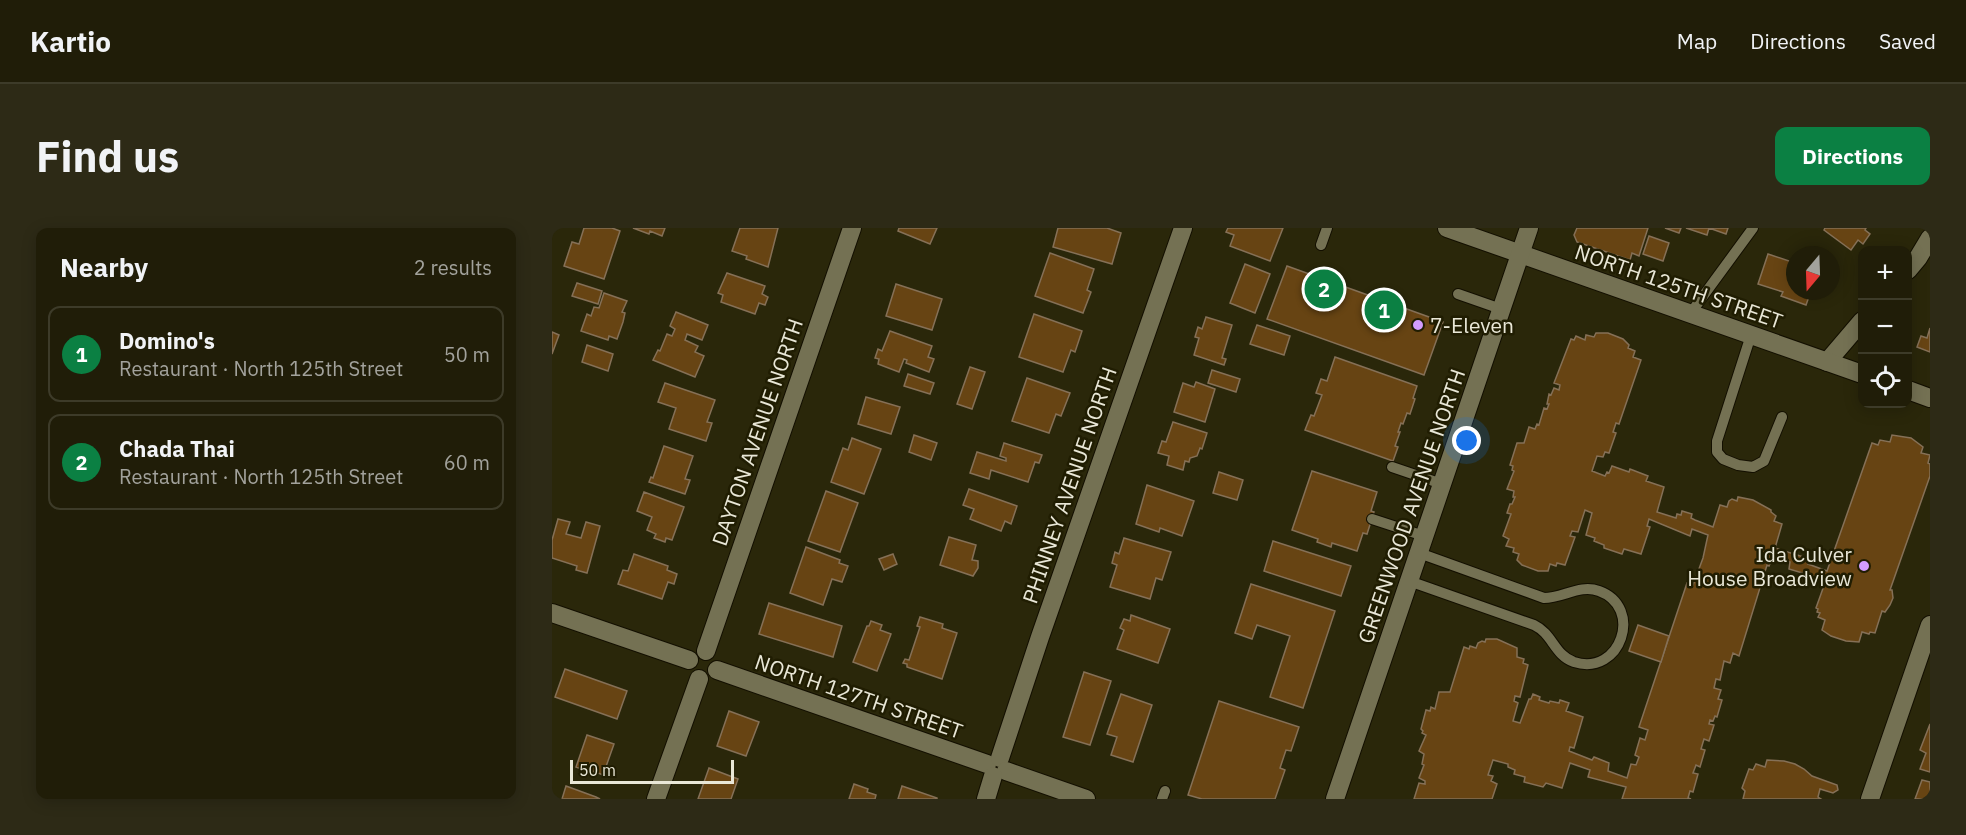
<!DOCTYPE html>
<html lang="en">
<head>
<meta charset="utf-8">
<style>
  :root { --surface:#201d08; --page:#2d2a16; --text:#f1f3f6; --muted:#a2a29c; --line:#3d3b29; --accent:#0b8043 }
  body { margin:0; font-family:"IBM Plex Sans",sans-serif; background:var(--page); color:var(--text) }
  .controls { position:absolute; right:18px; top:18px; display:grid; overflow:hidden; border-radius:12px; box-shadow:0 3px 15px #0003 }
  .controls button { width:54px; height:54px; display:grid; place-items:center; padding:0; border:0; border-bottom:2px solid var(--line); background:var(--surface); color:var(--text); font:30px sans-serif }
  .compass { position:absolute; left:1234px; top:18px; width:54px; height:54px; border-radius:50%; background:var(--surface); box-shadow:0 3px 15px #0003; rotate:199deg }
  .scale { position:absolute; left:18px; bottom:15px; width:164px; box-sizing:border-box; padding-left:6px; border:3px solid #e9e7d7; border-top:0; font-size:16px; line-height:21px; white-space:nowrap; color:#e9e7d7; -webkit-text-stroke:4px #201d02; paint-order:stroke }
  .you { position:absolute; left:915px; top:213px; width:21px; height:21px; margin:-15px; border:4px solid #fff; border-radius:50%; background:#1a73e8; box-shadow:0 0 0 9px #1a73e833 }
  .badge { display:grid; place-items:center; width:39px; height:39px; border-radius:50%; background:var(--accent); color:#fff; font-size:20px; font-weight:700 }
  .pin { position:absolute; translate:-50% -50%; border:3px solid #fff; box-shadow:0 2px 6px #0006 }
  .list { margin:0; padding:0; list-style:none }
  h2 { display:flex; justify-content:space-between; align-items:center; height:78px; margin:0; padding:0 24px; font-size:26px }
  h2 small { font-size:20px; font-weight:400; color:var(--muted) }
  .list li { display:grid; grid-template-columns:39px 1fr auto; gap:18px; align-items:center; box-sizing:border-box; height:96px; margin:0 12px 12px; padding:0 12px; border:2px solid var(--line); border-radius:12px }
  .list b { display:block; font-size:22px; white-space:nowrap }
  .list p { margin:0; font-size:20px; white-space:nowrap; color:var(--muted) }
  .list em { font-size:20px; font-style:normal; color:var(--muted) }
  .icon { flex:none; width:33px; height:33px; fill:none; stroke:currentColor; stroke-width:2; stroke-linecap:round; stroke-linejoin:round }
  .map { position:relative; flex:none; width:1378px; height:571px; overflow:hidden; border-radius:12px }
  header { display:flex; align-items:center; gap:36px; box-sizing:border-box; height:84px; padding:0 30px; background:var(--surface); border-bottom:2px solid var(--line) }
  header strong { font-size:28px }
  nav { display:flex; gap:33px; margin-inline-start:auto; font-size:21px }
  .intro { display:flex; align-items:center; justify-content:space-between; box-sizing:border-box; height:144px; padding:0 36px }
  h1 { margin:0; font-size:42px }
  .button { padding:15px 27px; border-radius:12px; background:var(--accent); color:#fff; font-size:21px; font-weight:700 }
  main { display:flex; gap:36px; padding:0 36px }
  aside { flex:1; background:var(--surface); border-radius:12px; box-shadow:0 3px 15px #0003 }
  .map>svg:first-child { display:block }
</style>
</head>
<body>
<header>
<strong>Kartio</strong>
<nav><a>Map</a><a>Directions</a><a>Saved</a></nav>
</header>
<div class="intro"><h1>Find us</h1><a class="button">Directions</a></div>
<main>
<aside>
<h2>Nearby<small>2 results</small></h2>
<ul class="list">
<li><span class="badge">1</span><div><b>Domino's</b><p>Restaurant · North 125th Street</p></div><em>50 m</em></li>
<li><span class="badge">2</span><div><b>Chada Thai</b><p>Restaurant · North 125th Street</p></div><em>60 m</em></li>
</ul>
</aside>
<div class="map">
<svg width="1378" height="571" viewBox="0 0 1378 571">
  <rect width="100%" height="100%" fill="#2a270a"/>
  <g fill="#674413" stroke="#857057" stroke-width="1.5">
    <path d="M32 0H60L68 3 52 51 12 38 20 14 27 16Z"/>
    <path d="M81 0H113L110 8 98 3 97 6Z"/>
    <path d="M188 0H226L216 39 194 31 195 28 180 23Z"/>
    <path d="M347 0H385L378 16 346 3Z"/>
    <path d="M506 0H555L569 5 560 36 501 19Z"/>
    <path d="M676 0H731L718 33 678 18 682 7 674 4Z"/>
    <path d="M1025 0H1096L1087 28 1080 25 1078 32 1025 14 1022 7Z"/>
    <path d="M1113 0H1129L1127 5Z"/>
    <path d="M1134 0H1176L1174 6 1157 0 1155 7Z"/>
    <path d="M1273 0H1314L1313 2 1318 6 1311 16 1306 12 1299 22 1272 2Z"/>
    <path d="M1097 8 1117 15 1111 33 1091 26Z"/>
    <path d="M498 25 542 41 535 62 539 64 531 85 483 68Z"/>
    <path d="M1216 26 1243 35V63H1259L1254 77 1229 68 1231 64 1206 56Z"/>
    <path d="M693 36 718 46 703 85 678 75Z"/>
    <path d="M735 38 891 94 872 147 715 91Z"/>
    <path d="M175 45 213 58 210 66 216 69 213 77 207 75 203 86 169 74 171 67 166 65Z"/>
    <path d="M25 55 50 63 46 76 20 68Z"/>
    <path d="M344 56 390 71 380 102 334 88Z"/>
    <path d="M52 65 75 73 70 84 73 85 71 94 65 111 57 108 56 112 29 103 35 86 39 88 42 79 47 80Z"/>
    <path d="M124 84 156 97 150 112 135 106 133 112 146 118 143 124 152 128 143 149 101 132 106 122 108 123 115 106 120 108 123 101 118 98Z"/>
    <path d="M482 86 530 103 523 124 519 122 511 144 467 129Z"/>
    <path d="M654 89 680 97 670 130 674 131 672 137 642 127 647 110 643 109 646 99 650 101Z"/>
    <path d="M705 97 738 108 732 127 698 116Z"/>
    <path d="M1378 100V124L1365 119 1369 108 1375 110Z"/>
    <path d="M338 103 380 118 376 129 382 131 377 144 354 135 355 132 352 131 347 144 326 136 327 131 323 130 326 121 330 123Z"/>
    <path d="M0 104 7 107 0 126Z"/>
    <path d="M1044 105H1056L1071 111 1077 117 1076 120 1083 123 1081 129 1089 132 1067 196 1064 195 1061 204 1064 205 1057 225 1053 224 1051 229 1045 228 1040 243 1053 248 1055 244 1057 245 1060 238 1077 244 1078 241 1096 248 1094 253 1112 259 1105 284 1124 290 1125 286 1129 287 1130 283 1140 286 1139 290 1143 292 1161 299 1168 277 1175 279 1177 273 1180 271 1185 273 1186 269 1201 272 1219 282V284L1224 288 1222 293 1230 296 1223 320 1258 331 1256 336 1275 343 1320 215 1326 217 1328 212 1338 214 1340 207 1359 210 1371 219 1369 225 1378 227 1376 235 1378 236V248L1338 362H1340L1341 370 1338 377 1333 384 1330 383 1323 405 1318 404 1317 406 1310 404 1307 414 1294 413 1279 408 1270 402 1273 392 1266 389 1268 385 1265 384 1266 381 1264 380 1274 352 1237 341 1238 334 1221 329 1217 338 1215 337 1187 428 1181 425 1178 435 1172 433 1168 452 1164 451 1162 460 1169 462 1166 471 1170 472 1165 489 1163 488 1161 493 1158 492 1157 496 1162 497 1157 513 1152 511 1149 521 1153 522 1148 539 1144 537 1141 545 1146 546 1141 564 1138 563 1136 570 1139 571H1070L1074 559 1036 549 1038 542 1018 535 1010 560 994 555 991 559 972 554 973 549 962 546 963 542 956 539V536L941 532 936 547 941 548 939 553 945 556 940 571H862L867 555 873 556V553L867 550 872 537 870 536 872 526 867 523 874 507 870 505 871 503 869 501 874 482 878 483 879 479 883 481 887 464H898L912 419 917 421 918 418 924 420 926 415 930 413 933 414 934 411H945L965 420V429L972 431 971 435 976 437 968 469 963 468 962 473 966 475 961 493 968 495 977 471H979L981 466 988 469 987 472 997 475 998 473 1007 475 1008 472 1017 475 1014 483 1031 489 1022 520 1018 519 1017 523 1040 532 1042 529 1057 535 1056 543 1075 550 1079 536 1084 537 1087 529 1083 527 1088 510 1093 512 1096 502 1087 499 1135 355 1141 357 1151 330 1156 307 1140 301 1138 308 1097 291 1095 298 1098 299 1089 326 1072 321 1070 326 1052 320V317L1042 313 1043 310 1034 307 1040 285 1033 282 1026 304 1020 303 1018 308 1023 309 1013 337 1005 335 1004 338 998 336 996 343H986L970 337 965 332 967 326 961 324 962 320 954 318 957 311 951 308 959 286 955 285 958 276H960L963 269H961L962 263 955 261 962 243 960 242 961 238 958 237 965 215H972L977 199 983 201 985 196 987 197 992 180 995 181 997 176H995L997 166 999 167 1002 160 1007 162 1008 157 1002 155 1019 111 1022 112 1024 108 1033 112 1034 107 1042 109Z"/>
    <path d="M35 117 61 126 56 143 30 134Z"/>
    <path d="M783 129 865 158 861 170 863 171 858 186 855 185 851 196 849 195 846 204H848L843 218 846 219 841 233 753 202 759 187 762 188 770 167 764 165 769 151 775 153Z"/>
    <path d="M418 139 433 144 420 181 405 176Z"/>
    <path d="M660 142 688 151 684 164 656 155Z"/>
    <path d="M356 146 382 155 378 166 352 158Z"/>
    <path d="M475 150 518 165 509 188 504 186 497 205 460 193Z"/>
    <path d="M644 154 663 161 653 194 622 184 631 155 642 159Z"/>
    <path d="M113 155 163 172 155 194 160 195 154 213 117 201 124 180 106 174Z"/>
    <path d="M314 169 348 179 339 206 306 196Z"/>
    <path d="M621 194 655 205 650 221 648 220 645 228 638 230 637 234 633 233 631 242 615 237 617 228 606 225 610 213 614 214Z"/>
    <path d="M362 207 385 215 379 232 357 224Z"/>
    <path d="M300 210 329 221 312 266 279 254 291 220 296 222Z"/>
    <path d="M452 215 490 227 487 235 483 234 476 254 439 242 437 251 418 245 425 224 454 233V230L448 228Z"/>
    <path d="M112 218 141 228 133 251 138 252 133 266 97 254 99 249 101 250Z"/>
    <path d="M760 243 825 264 819 283 822 284 815 306 811 305 805 323 780 315 779 319 765 314 766 311 740 302Z"/>
    <path d="M667 244 691 252 685 272 661 265Z"/>
    <path d="M595 257 642 273 630 308 608 300 607 304 584 296Z"/>
    <path d="M417 261 465 278 459 296 453 293 449 303 418 291 422 281 411 277Z"/>
    <path d="M274 263 306 275 288 324 256 313Z"/>
    <path d="M92 264 132 279 120 312 114 310 113 314 102 310 104 306 95 302 100 289 85 283Z"/>
    <path d="M6 291 18 294 14 306 29 310 34 294 48 298 35 345 24 342 25 338 0 330V312Z"/>
    <path d="M397 309 424 317 420 332 426 333V340L421 348 388 337Z"/>
    <path d="M572 310 619 324 610 352 604 350 598 371 558 359 565 337 560 335 563 324 567 326Z"/>
    <path d="M721 313 799 338 789 368 712 343Z"/>
    <path d="M254 319 288 332 287 335 296 338 290 354 280 351 271 377 238 365Z"/>
    <path d="M82 326 116 338 115 342 125 346 122 356 116 354 110 371 66 356 71 342 76 343Z"/>
    <path d="M341 326 345 336 332 342 327 331Z"/>
    <path d="M699 356 783 383 751 480 718 469 738 408 705 397 700 411 683 405Z"/>
    <path d="M217 375 290 398 281 429 207 406Z"/>
    <path d="M579 387 618 401 606 435 565 421 572 402 568 400 572 391 578 393Z"/>
    <path d="M368 389 391 396 390 400 405 405 390 451 355 439V436L351 435 353 431 357 432 368 399 365 398Z"/>
    <path d="M319 393 330 397 328 402 339 406 325 443 301 434 315 398H317Z"/>
    <path d="M1086 397 1117 408 1109 434 1077 423Z"/>
    <path d="M13 441 75 463 65 491 3 469Z"/>
    <path d="M532 444 559 453 538 517 511 509Z"/>
    <path d="M569 466 600 477 581 534 559 527 565 509 555 506Z"/>
    <path d="M667 473 747 499 739 523 734 522 728 540 733 542 723 571H650L636 567Z"/>
    <path d="M177 483 207 494 194 528 165 518Z"/>
    <path d="M1378 496V544L1368 541 1374 525 1368 522Z"/>
    <path d="M35 507 62 516 51 547 41 543 40 547 34 545 35 543 24 539Z"/>
    <path d="M1215 532 1232 533 1243 536 1252 541 1260 548 1285 557 1286 562 1281 565 1268 561 1266 569 1269 571H1191L1193 563 1190 560 1197 541 1201 542 1204 536 1213 539Z"/>
    <path d="M157 540 186 551 179 571H146Z"/>
    <path d="M1370 552 1378 554V571H1363Z"/>
    <path d="M302 556 316 561 315 564 324 567 323 571H297Z"/>
    <path d="M14 558 44 569 48 571H10Z"/>
    <path d="M350 558 385 570V571H346Z"/>
  </g>
  <g fill="none" stroke-linecap="round" stroke-linejoin="round">
    <g stroke="#130f00" stroke-width="12">
      <g id="lane">
        <path d="M769 17 775 0"/>
        <path d="M906 66 949 81"/>
        <path d="M1138 86 1201 0"/>
        <path d="M1199 107 1165 213V224L1171 231 1186 237 1201 239 1212 233 1230 189"/>
        <path d="M840 239 890 256"/>
        <path d="M820 291 872 308"/>
        <path d="M857 353 982 397C1001 406 1002 427 1022 434 1069 449 1092 379 1047 363 1028 356 1011 370 992 370L867 325"/>
        <path d="M610 571 613 563"/>
      </g>
    </g>
    <g stroke="#130f00" stroke-width="20">
      <g id="street">
        <path d="M1356 42 1366 30 1378 10"/>
        <path d="M1275 134 1310 93"/>
        <path d="M0 385 137 432"/>
        <path d="M154 423 300 0"/>
        <path d="M165 442 435 536"/>
        <path d="M448 530 488 409 631 0"/>
        <path d="M454 543 534 571"/>
        <path d="M104 571 147 451"/>
        <path d="M434 571 441 548"/>
        <path d="M1318 571 1378 397"/>
      </g>
    </g>
    <g stroke="#130f00" stroke-width="20">
      <g id="secondary">
        <path d="M895 0 1310 146"/>
        <path d="M1356 162 1378 170"/>
        <path d="M783 571 977 0"/>
      </g>
    </g>
    <use href="#lane" stroke="#747153" stroke-width="10"/>
    <use href="#street" stroke="#747153" stroke-width="18"/>
    <use href="#secondary" stroke="#747153" stroke-width="18"/>
  </g>
  <g fill="#d39cfd" stroke="#201d02" stroke-width="2">
    <circle cx="866" cy="97" r="6"/>
    <circle cx="1312" cy="338" r="6"/>
  </g>
  <g text-anchor="middle" dominant-baseline="central" stroke-width="5" stroke-linejoin="round" paint-order="stroke">
    <g font-size="21" fill="#e9e7d7" stroke="#201d02">
      <text transform="translate(1127 58) rotate(19)">NORTH 125TH STREET</text>
      <text transform="translate(205 204) rotate(-71)">DAYTON AVENUE NORTH</text>
      <text transform="translate(517 257) rotate(-71)">PHINNEY AVENUE NORTH</text>
      <text transform="translate(859 278) rotate(-71)">GREENWOOD AVENUE NORTH</text>
      <text transform="translate(307 468) rotate(19)">NORTH 127TH STREET</text>
    </g>
    <g font-size="21" fill="#e9e7d7" stroke="#201d02" text-anchor="start">
      <text x="878" y="97">7-Eleven</text>
      <text x="1300" y="326" text-anchor="end">Ida Culver<tspan x="1300" dy="24">House Broadview</tspan></text>
    </g>
  </g>
</svg>
<div class="controls">
<button>+</button>
<button>−</button>
<button><svg class="icon" aria-label="locate" viewBox="0 0 24 24"><circle cx="12" cy="12" r="6"/><path d="M12 2v4M12 18v4M2 12h4M18 12h4"/></svg></button>
</div>
<svg class="compass" viewBox="-18 -18 36 36"><path d="M0-13l5 13h-10z" fill="#e53935"/><path d="M0 13l5-13h-10z" fill="#a2a29c"/></svg>
<div class="scale">50 m</div>
<div class="you"></div>
<div class="pin badge" style="left:832px;top:82px">1</div>
<div class="pin badge" style="left:772px;top:61px">2</div>
</div>
</main>
</body>
</html>
